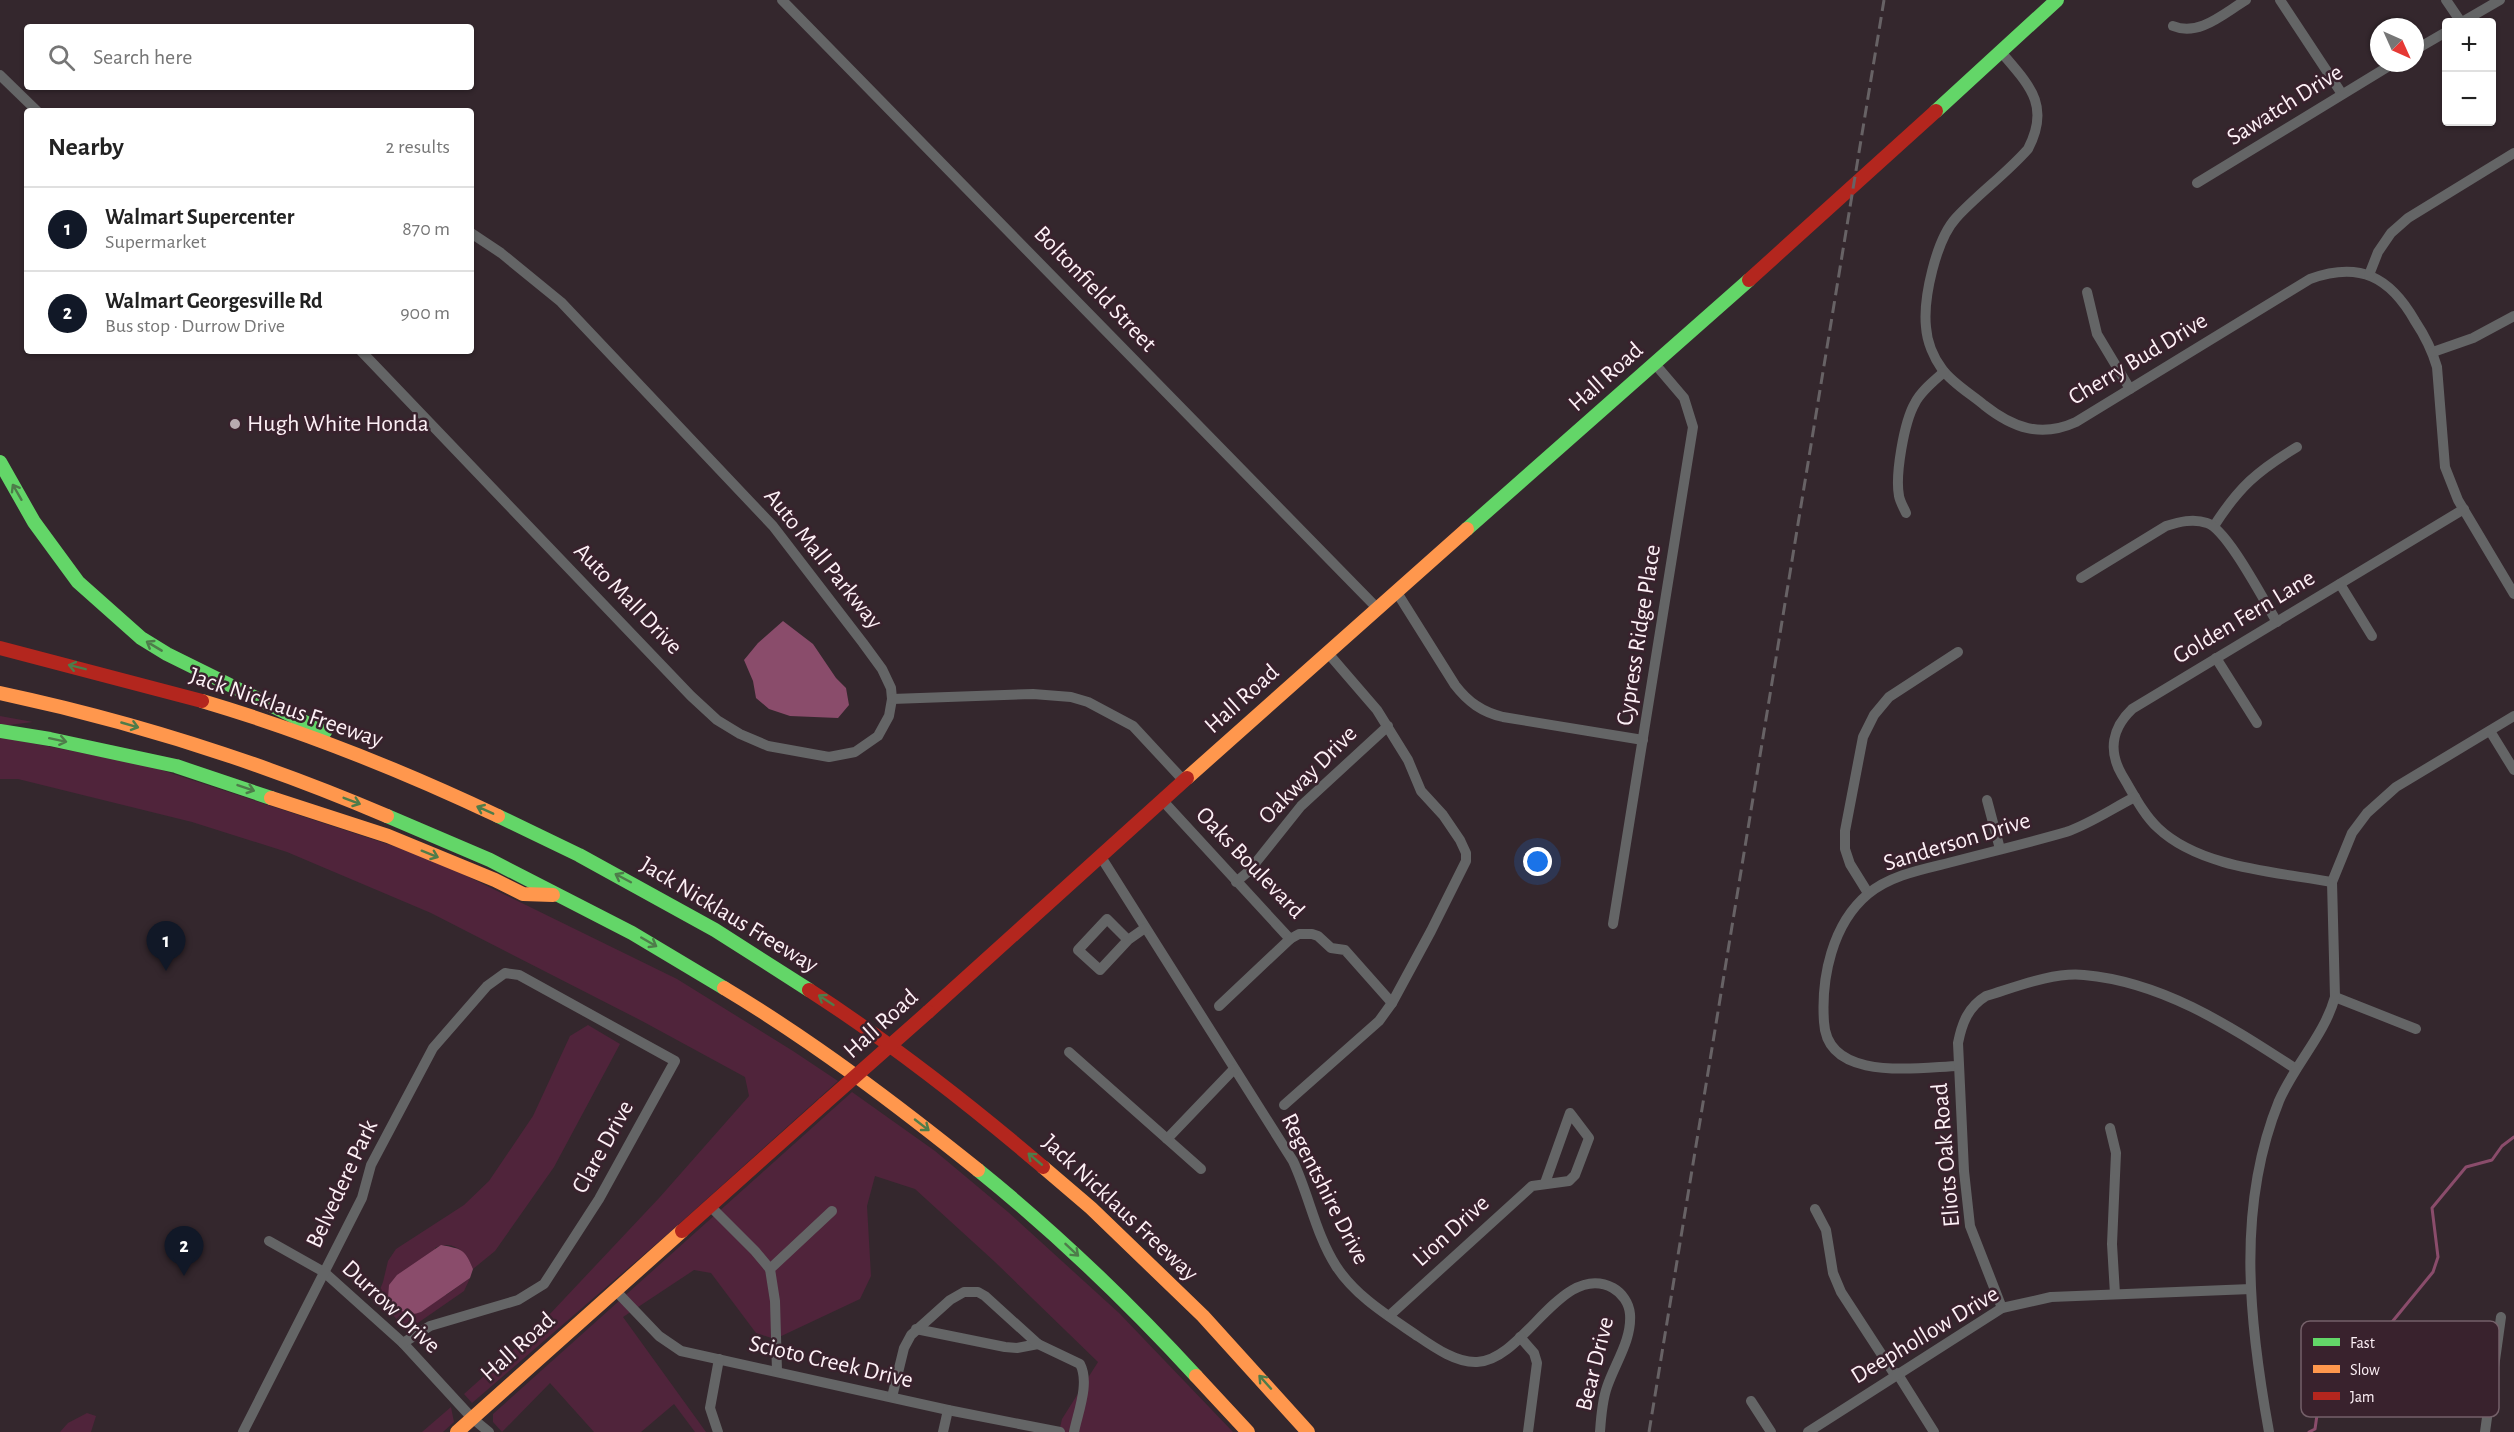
<!DOCTYPE html>
<html lang="en">
<head>
<meta charset="utf-8">
<style>
  :root { --surface:#fff; --page:#f2f2f2; --text:#222; --muted:#767676; --line:#e0e0e0; --accent:#111827 }
  body { margin:0; font-family:"Alegreya Sans",sans-serif; background:var(--page); color:var(--text) }
  .controls { position:absolute; right:18px; top:18px; display:grid; overflow:hidden; border-radius:6px; box-shadow:0 2px 4px #0004 }
  .controls button { width:54px; height:54px; display:grid; place-items:center; padding:0; border:0; border-bottom:2px solid var(--line); background:var(--surface); color:var(--text); font:30px sans-serif }
  .compass { position:absolute; left:2370px; top:18px; width:54px; height:54px; border-radius:50%; background:var(--surface); box-shadow:0 2px 4px #0004; rotate:135deg }
  .you { position:absolute; left:1538px; top:862px; width:21px; height:21px; margin:-15px; border:4px solid #fff; border-radius:50%; background:#1a73e8; box-shadow:0 0 0 9px #1a73e833 }
  .badge { display:grid; place-items:center; width:39px; height:39px; border-radius:50%; background:var(--accent); color:#fff; font-size:20px; font-weight:700 }
  .pin { position:absolute; translate:-50% -50px; filter:drop-shadow(0 2px 3px #0008) }
  .pin::after { content:''; position:absolute; top:32px; width:21px; height:18px; background:inherit; clip-path:polygon(0 0,100% 0,50% 100%) }
  .list { margin:0; padding:0; list-style:none }
  h2 { display:flex; justify-content:space-between; align-items:center; height:78px; margin:0; padding:0 24px; font-size:26px }
  h2 small { font-size:20px; font-weight:400; color:var(--muted) }
  .list li { display:grid; grid-template-columns:39px 1fr auto; gap:18px; align-items:center; box-sizing:border-box; height:84px; padding:0 24px; border-top:2px solid var(--line) }
  .list b { display:block; font-size:22px; white-space:nowrap }
  .list p { margin:0; font-size:20px; white-space:nowrap; color:var(--muted) }
  .list em { font-size:20px; font-style:normal; color:var(--muted) }
  .icon { flex:none; width:33px; height:33px; fill:none; stroke:currentColor; stroke-width:2; stroke-linecap:round; stroke-linejoin:round }
  .map { position:relative; flex:none; width:2514px; height:1432px; overflow:hidden }
  .search { position:absolute; background:var(--surface); box-shadow:0 2px 4px #0004; left:24px; top:24px; width:450px; height:66px; display:flex; align-items:center; gap:15px; box-sizing:border-box; padding:0 21px; border-radius:6px; color:var(--muted); font-size:22px }
  .panel { position:absolute; background:var(--surface); box-shadow:0 2px 4px #0004; left:24px; top:108px; width:450px; height:246px; border-radius:6px }
  .map>svg:first-child { display:block }
</style>
</head>
<body>
<div class="map">
<svg width="2514" height="1432" viewBox="0 0 2514 1432">
  <rect width="100%" height="100%" fill="#34272d"/>
  <g fill="#50243b">
    <path d="M0 716 33 722 0 726Z"/>
    <path d="M0 737 149 766 430 858 677 979 793 1051 838 1081 670 1232 472 1403 464 1394 533 1332 660 1197 749 1096 745 1077 642 1021 431 913 287 852 192 822 18 779H0Z"/>
    <path d="M588 1025 620 1044 554 1167 495 1251 473 1269C466 1252 454 1239 435 1248L446 1295 470 1278 464 1291 412 1327 406 1328 376 1299 383 1282 388 1261 396 1249 464 1205 489 1181 533 1116 570 1036Z"/>
    <path d="M852 1092 935 1151 1008 1212 1119 1313 1233 1432H1059L1062 1419 1098 1362 995 1262 915 1189 875 1176 867 1206 871 1276 860 1299 775 1339 756 1333 711 1273 694 1270 623 1317 706 1432H695L674 1404 641 1432H594L550 1383 502 1432 493 1422V1414Z"/>
    <path d="M451 1407 454 1422 443 1432H422Z"/>
    <path d="M87 1413 96 1416 91 1432H60L68 1423Z"/>
  </g>
  <g fill="#8a4c6b">
    <path d="M783 621 813 644 836 678 846 688 849 705 838 718 790 716 769 709 756 698 753 681 744 660 758 643Z"/>
    <path d="M441 1245C462 1249 465 1249 473 1269L470 1278 421 1312C406 1318 398 1309 388 1298L389 1285 397 1275Z"/>
  </g>
  <g fill="none" stroke-linecap="round" stroke-linejoin="round">
    <path stroke="#8a4c6b" stroke-width="3" d="M2309 1432 2315 1429 2318 1408 2310 1388 2371 1330 2392 1322 2433 1272 2438 1257 2432 1208 2466 1167 2492 1160 2502 1146 2514 1137"/>
    <g stroke="#646566" stroke-width="10">
      <path d="M782 0 1377 608"/>
      <path d="M2280 0 2342 94"/>
      <path d="M2446 0 2461 22"/>
      <path d="M2462 22 2500 0"/>
      <path d="M2173 26C2199 37 2224 13 2246 0"/>
      <path d="M2415 50 2446 32"/>
      <path d="M2001 52C2029 85 2051 105 2028 149 2006 174 1978 194 1956 218 1936 240 1923 298 1926 327 1927 342 1934 358 1942 369 1952 383 1971 394 1984 405 2013 428 2041 438 2076 422L2310 279C2360 261 2390 277 2415 321 2425 336 2432 350 2437 367L2445 467 2458 500 2514 594"/>
      <path d="M0 75 37 111"/>
      <path d="M2197 183 2394 63"/>
      <path d="M2369 275 2378 252 2391 233 2408 218 2514 153"/>
      <path d="M2087 292 2097 334 2130 389"/>
      <path d="M361 351 691 696 717 720 740 734 768 746 829 757 855 752 878 736 889 716 892 699 891 688 882 669 863 643 773 526 561 302 501 253 471 233"/>
      <path d="M2433 352 2473 338 2514 316"/>
      <path d="M1906 513C1904 508 1900 502 1899 496 1895 475 1904 422 1915 403 1921 391 1934 381 1944 372"/>
      <path d="M2214 526C2239 487 2257 471 2297 447"/>
      <path d="M2081 578 2166 526C2179 522 2193 518 2207 523 2227 529 2264 601 2277 622"/>
      <path d="M2340 584 2372 636"/>
      <path d="M1396 591 1455 685C1468 702 1482 712 1503 717L1643 740"/>
      <path d="M2216 658 2257 723"/>
      <path d="M892 699 1033 694 1071 697 1088 702 1133 726 1185 782"/>
      <path d="M2490 731 2514 770"/>
      <path d="M1987 800 2000 849"/>
      <path d="M1163 801 1290 939"/>
      <path d="M1101 857 1293 1161C1309 1195 1316 1235 1336 1266 1356 1297 1390 1317 1419 1337 1435 1348 1457 1363 1477 1362 1524 1361 1562 1260 1613 1288 1622 1293 1629 1303 1630 1314 1632 1340 1615 1363 1607 1387 1602 1401 1601 1417 1600 1432"/>
      <path d="M1236 882 1249 871 1301 806 1388 726"/>
      <path d="M2332 882C2277 872 2200 868 2158 828 2143 814 2133 793 2122 775 2108 751 2112 728 2132 709L2464 509"/>
      <path d="M1868 893 1850 864 1845 849V831L1863 737 1874 715 1889 697 1958 652"/>
      <path d="M1613 924 1693 427 1684 398 1655 364"/>
      <path d="M1128 940 1107 919 1078 950 1100 970 1128 940 1145 928"/>
      <path d="M2335 997 2416 1029"/>
      <path d="M1219 1006 1290 939 1299 934H1312L1318 936 1331 948 1345 950 1392 1003"/>
      <path d="M1069 1052 1201 1169"/>
      <path d="M1959 1066C1919 1067 1827 1083 1824 1022 1821 978 1832 924 1868 894 1890 875 1924 869 1952 862 1990 852 2028 843 2066 832 2090 824 2113 808 2135 797"/>
      <path d="M1284 1105 1379 1021 1392 1003 1431 931 1466 861V853L1460 840 1443 815 1421 791 1408 760 1377 710 1327 652"/>
      <path d="M2110 1128 2116 1153 2112 1244 2115 1294"/>
      <path d="M1167 1139 1234 1069"/>
      <path d="M709 1205 755 1251 770 1269"/>
      <path d="M1815 1209 1826 1230 1833 1273 1841 1292 1895 1375"/>
      <path d="M269 1241 324 1272 403 1343 472 1418 489 1432"/>
      <path d="M615 1290 659 1336 681 1351 948 1410 1060 1432"/>
      <path d="M2002 1308 1970 1226 1964 1171 1958 1043C1962 1023 1968 1007 1986 996 2016 987 2052 972 2084 975 2164 982 2231 1027 2296 1069"/>
      <path d="M1389 1316 1532 1186 1569 1181 1575 1175 1589 1138 1570 1113 1545 1183"/>
      <path d="M916 1329 1005 1347 1017 1348 1038 1344"/>
      <path d="M1520 1337 1534 1353 1537 1363 1528 1432"/>
      <path d="M777 1371 775 1301 770 1269 832 1211"/>
      <path d="M1897 1373 1934 1432"/>
      <path d="M892 1397 904 1348 911 1335 950 1300 964 1292H978L985 1296 1038 1344 1080 1364C1090 1383 1078 1412 1074 1432"/>
      <path d="M1751 1401 1771 1432"/>
      <path d="M243 1432 362 1198 371 1165 433 1048 487 986 505 973 519 975 675 1061 599 1199 544 1284 518 1300 430 1326 403 1343"/>
      <path d="M718 1432 710 1408 719 1359"/>
      <path d="M943 1432 948 1410"/>
      <path d="M1808 1432 2002 1308 2051 1297 2251 1289"/>
      <path d="M2269 1432C2249 1322 2236 1207 2279 1101 2295 1064 2324 1036 2335 997L2332 882 2352 833 2367 813 2396 787 2514 716"/>
      <path d="M2485 1432 2501 1317"/>
    </g>
    <g stroke="#63d668" stroke-width="14">
      <path d="M1936 111 2057 0"/>
      <path d="M0 462 34 522 78 582 141 638 167 654 325 732"/>
      <path d="M1467 529 1749 280"/>
      <path d="M0 731 50 739 176 766 271 798"/>
      <path d="M387 816 490 860 632 933 724 988"/>
      <path d="M498 816 579 855 715 930 809 990"/>
      <path d="M978 1170C1056 1233 1128 1302 1196 1376"/>
    </g>
    <g stroke="#ff974d" stroke-width="14">
      <path d="M0 693C132 721 263 763 387 816"/>
      <path d="M202 701C303 731 403 771 498 816"/>
      <path d="M1187 778 1467 529"/>
      <path d="M271 798 388 836 495 880 523 894 553 895"/>
      <path d="M724 988C814 1042 897 1105 978 1170"/>
      <path d="M1043 1167 1091 1208 1203 1316 1308 1432"/>
      <path d="M1196 1376 1248 1432"/>
      <path d="M457 1432 682 1231"/>
    </g>
    <g stroke="#b3261e" stroke-width="14">
      <path d="M1749 280 1936 111"/>
      <path d="M0 648 202 701"/>
      <path d="M809 990C891 1043 969 1104 1043 1167"/>
      <path d="M928 1012 1187 778"/>
      <path d="M682 1231 824 1104"/>
    </g>
    <path stroke="#676265" stroke-width="3" stroke-dasharray="12 6" stroke-linecap="butt" d="M1649 1432 1884 0"/>
    <path stroke="#b3261e" stroke-width="14" d="M824 1104 928 1012"/>
  </g>
  <defs><path id="oneway-shaft" d="M-6 0H5M1.5-3L5.5 0L1.5 3" fill="none" stroke-width="1.6" stroke-linecap="round" stroke-linejoin="round" transform="scale(1.5)"/></defs>
  <g stroke="#4e7c4a">
    <use href="#oneway-shaft" transform="translate(17 492) rotate(-120)"/>
    <use href="#oneway-shaft" transform="translate(154 646) rotate(-149)"/>
    <use href="#oneway-shaft" transform="translate(77 667) rotate(-166)"/>
    <use href="#oneway-shaft" transform="translate(130 725) rotate(16)"/>
    <use href="#oneway-shaft" transform="translate(58 740) rotate(12)"/>
    <use href="#oneway-shaft" transform="translate(246 788) rotate(19)"/>
    <use href="#oneway-shaft" transform="translate(352 801) rotate(21)"/>
    <use href="#oneway-shaft" transform="translate(485 810) rotate(-156)"/>
    <use href="#oneway-shaft" transform="translate(430 854) rotate(22)"/>
    <use href="#oneway-shaft" transform="translate(623 878) rotate(-152)"/>
    <use href="#oneway-shaft" transform="translate(649 942) rotate(30)"/>
    <use href="#oneway-shaft" transform="translate(826 1000) rotate(-147)"/>
    <use href="#oneway-shaft" transform="translate(922 1125) rotate(38)"/>
    <use href="#oneway-shaft" transform="translate(1035 1159) rotate(-140)"/>
    <use href="#oneway-shaft" transform="translate(1072 1250) rotate(43)"/>
    <use href="#oneway-shaft" transform="translate(1265 1382) rotate(-132)"/>
  </g>
  <circle fill="#b7aab0" stroke="#39222d" stroke-width="2" cx="235" cy="424" r="6"/>
  <g text-anchor="middle" dominant-baseline="central" stroke-width="5" stroke-linejoin="round" paint-order="stroke">
    <g font-size="24" fill="#fdf0f6" stroke="#39222d">
      <text transform="translate(2285 105) rotate(-32)">Sawatch Drive</text>
      <text transform="translate(1095 289) rotate(46)">Boltonfield Street</text>
      <text transform="translate(2138 359) rotate(-31)">Cherry Bud Drive</text>
      <text transform="translate(1606 377) rotate(-42)">Hall Road</text>
      <text transform="translate(823 559) rotate(51)">Auto Mall Parkway</text>
      <text transform="translate(628 599) rotate(46)">Auto Mall Drive</text>
      <text transform="translate(2244 617) rotate(-31)">Golden Fern Lane</text>
      <text transform="translate(1639 635) rotate(-81)">Cypress Ridge Place</text>
      <text transform="translate(1242 699) rotate(-42)">Hall Road</text>
      <text transform="translate(286 708) rotate(19)">Jack Nicklaus Freeway</text>
      <text transform="translate(1308 775) rotate(-45)">Oakway Drive</text>
      <text transform="translate(1957 842) rotate(-17)">Sanderson Drive</text>
      <text transform="translate(1250 863) rotate(46)">Oaks Boulevard</text>
      <text transform="translate(729 915) rotate(31)">Jack Nicklaus Freeway</text>
      <text transform="translate(881 1024) rotate(-42)">Hall Road</text>
      <text transform="translate(603 1147) rotate(-61)">Clare Drive</text>
      <text transform="translate(1946 1155) rotate(-95)">Eliots Oak Road</text>
      <text transform="translate(342 1184) rotate(-65)">Belvedere Park</text>
      <text transform="translate(1325 1189) rotate(63)">Regentshire Drive</text>
      <text transform="translate(1120 1208) rotate(43)">Jack Nicklaus Freeway</text>
      <text transform="translate(1451 1231) rotate(-42)">Lion Drive</text>
      <text transform="translate(391 1307) rotate(43)">Durrow Drive</text>
      <text transform="translate(1925 1335) rotate(-31)">Deephollow Drive</text>
      <text transform="translate(518 1347) rotate(-42)">Hall Road</text>
      <text transform="translate(831 1362) rotate(13)">Scioto Creek Drive</text>
      <text transform="translate(1595 1364) rotate(-76)">Bear Drive</text>
    </g>
    <g font-size="24" fill="#fdf0f6" stroke="#39222d" text-anchor="start">
      <text x="247" y="424">Hugh White Honda</text>
    </g>
  </g>
  <rect x="2301" y="1321" width="198" height="96" rx="9" fill="#39222d" stroke="#746069" stroke-width="1.5"/>
  <rect x="2313" y="1338" width="27" height="8" fill="#63d668"/>
  <rect x="2313" y="1365" width="27" height="8" fill="#ff974d"/>
  <rect x="2313" y="1392" width="27" height="8" fill="#b3261e"/>
  <g font-size="16" fill="#fdf0f6">
    <text x="2350" y="1348">Fast</text>
    <text x="2350" y="1375">Slow</text>
    <text x="2350" y="1402">Jam</text>
  </g>
</svg>
<div class="controls">
<button>+</button>
<button>−</button>
</div>
<svg class="compass" viewBox="-18 -18 36 36"><path d="M0-13l5 13h-10z" fill="#e53935"/><path d="M0 13l5-13h-10z" fill="#767676"/></svg>
<div class="you"></div>
<div class="pin badge" style="left:166px;top:971px">1</div>
<div class="pin badge" style="left:184px;top:1276px">2</div>
<div class="search"><svg class="icon" aria-label="search" viewBox="0 0 24 24"><circle cx="10" cy="10" r="6"/><path d="M15 15l6 6"/></svg>Search here</div>
<section class="panel">
<h2>Nearby<small>2 results</small></h2>
<ul class="list">
<li><span class="badge">1</span><div><b>Walmart Supercenter</b><p>Supermarket</p></div><em>870 m</em></li>
<li><span class="badge">2</span><div><b>Walmart Georgesville Rd</b><p>Bus stop · Durrow Drive</p></div><em>900 m</em></li>
</ul>
</section>
</div>
</body>
</html>
